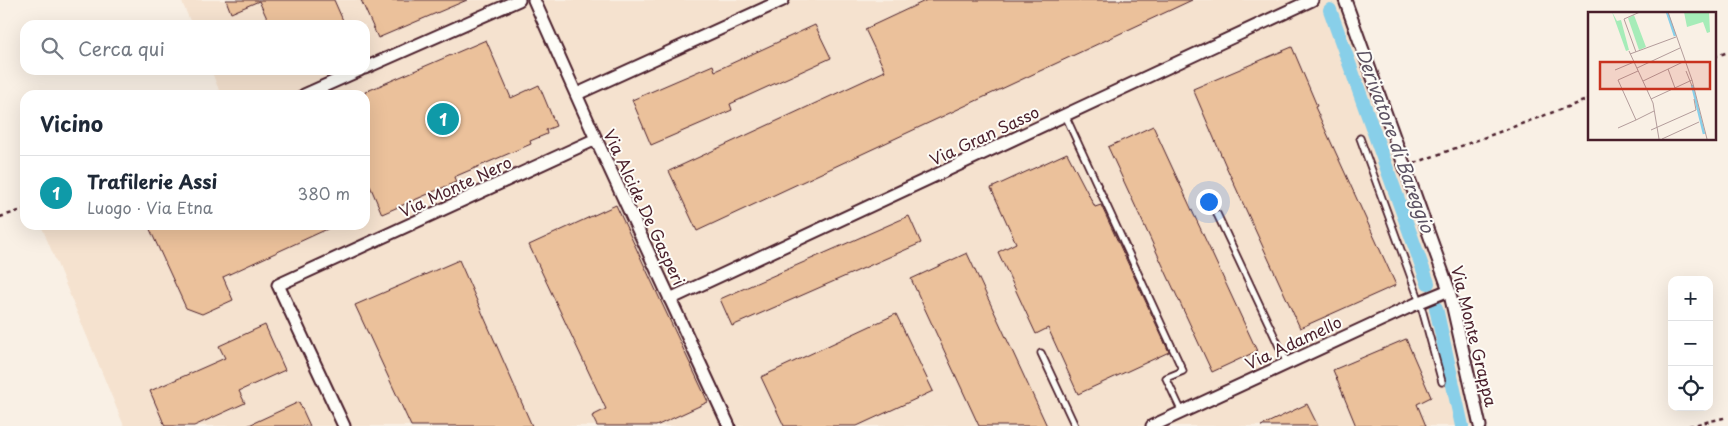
<!DOCTYPE html>
<html lang="it">
<head>
<meta charset="utf-8">
<style>
  :root { --surface:#fff; --page:#f2f2f3; --text:#1f2937; --muted:#747a83; --line:#e0e1e3; --accent:#0f766e }
  body { margin:0; font-family:"Playpen Sans",sans-serif; background:var(--page); color:var(--text) }
  .controls { position:absolute; right:15px; bottom:15px; display:grid; overflow:hidden; border-radius:10px; box-shadow:0 5px 20px #0002 }
  .controls button { width:45px; height:45px; display:grid; place-items:center; padding:0; border:0; border-bottom:1px solid var(--line); background:var(--surface); color:var(--text); font:25px sans-serif }
  .you { position:absolute; left:1208px; top:201px; width:18px; height:18px; margin:-12px; border:4px solid #fff; border-radius:50%; background:#1a73e8; box-shadow:0 0 0 8px #1a73e833 }
  .badge { display:grid; place-items:center; width:32px; height:32px; border-radius:50%; background:var(--accent); color:#fff; font-size:16px; font-weight:700 }
  .pin { position:absolute; translate:-50% -50%; border:2px solid #fff; box-shadow:0 1px 5px #0006 }
  .list { margin:0; padding:0; list-style:none }
  h2 { display:flex; justify-content:space-between; align-items:center; height:65px; margin:0; padding:0 20px; font-size:21px }
  h2 small { font-size:16px; font-weight:400; color:var(--muted) }
  .list li { display:grid; grid-template-columns:32px 1fr auto; gap:15px; align-items:center; box-sizing:border-box; height:75px; padding:0 20px; border-top:1px solid var(--line) }
  .list b { display:block; font-size:19px; white-space:nowrap }
  .list p { margin:0; font-size:16px; white-space:nowrap; color:var(--muted) }
  .list em { font-size:16px; font-style:normal; color:var(--muted) }
  .icon { flex:none; width:28px; height:28px; fill:none; stroke:currentColor; stroke-width:2; stroke-linecap:round; stroke-linejoin:round }
  .map { position:relative; flex:none; width:1728px; height:426px; overflow:hidden }
  .search { position:absolute; background:var(--surface); box-shadow:0 5px 20px #0002; left:20px; top:20px; width:350px; height:55px; display:flex; align-items:center; gap:12px; box-sizing:border-box; padding:0 18px; border-radius:15px; color:var(--muted); font-size:19px }
  .panel { position:absolute; background:var(--surface); box-shadow:0 5px 20px #0002; left:20px; top:90px; width:350px; height:140px; border-radius:15px }
  .map>svg:first-child { display:block }
</style>
</head>
<body>
<div class="map">
<svg width="1728" height="426" viewBox="0 0 1728 426">
  <rect width="100%" height="100%" fill="#f9f0e5"/>
  <filter id="ink" filterUnits="userSpaceOnUse"><feTurbulence type="fractalNoise" baseFrequency=".02" numOctaves="2"/><feDisplacementMap in="SourceGraphic" scale="10" xChannelSelector="R" yChannelSelector="G"/><feConvolveMatrix kernelMatrix="1 2 1 2 8 2 1 2 1" color-interpolation-filters="sRGB"/></filter>
  <g filter="url(#ink)">
    <path fill="#f5e2cf" d="M181 0H1341L1423 229 1449 309 1475 426H124L41 225H365V95H221L211 70H365V25H192Z"/>
    <g fill="none" stroke-linecap="round" stroke-linejoin="round">
      <g stroke="#88cfe9" stroke-width="14">
        <path d="M1330 10 1428 283"/>
        <path d="M1436 308 1462 426"/>
      </g>
    </g>
    <g fill="#ebc19b" stroke="#4a1f2b">
      <path d="M226 0H334L345 25H270L259 1 231 13Z"/>
      <path d="M361 0H467L378 38Z"/>
      <path d="M927 0H1192L697 231 669 171 885 71 865 29Z"/>
      <path d="M815 25 831 58 730 104 732 110 651 145 632 100 713 65 715 71Z"/>
      <path d="M486 40 511 98 539 85 556 126 546 130 547 134 530 141 531 144 454 177 456 182 382 214 365 174V92Z"/>
      <path d="M1292 47 1317 106 1315 107 1396 285 1300 328 1225 164 1193 89Z"/>
      <path d="M1153 126 1257 351 1212 372 1108 147Z"/>
      <path d="M1067 153 1095 207 1101 205 1169 352 1078 394 1048 328 1036 334 998 252 1016 243 991 188Z"/>
      <path d="M616 205 708 402 656 426H597L592 416 606 409 529 245Z"/>
      <path d="M909 216 921 243 732 326 720 299Z"/>
      <path d="M148 225H336L223 277 233 300 202 314 186 308Z"/>
      <path d="M967 253 1047 426H979L911 279Z"/>
      <path d="M459 260 532 426H411L355 305Z"/>
      <path d="M896 314 933 391 857 426H784L761 377Z"/>
      <path d="M265 325 285 370 239 391 245 403 194 426H165L150 391 225 358 219 346Z"/>
      <path d="M1406 339 1431 397 1417 404 1426 426H1356L1333 370Z"/>
      <path d="M299 402 310 426H247Z"/>
      <path d="M1307 404 1318 426H1261Z"/>
    </g>
    <g fill="none" stroke-linecap="round" stroke-linejoin="round">
      <g stroke="#4a1f2b" stroke-width="9">
        <g id="service">
          <path d="M1065 115 1183 371 1166 378 1182 412"/>
          <path d="M1360 138 1420 302 1442 382"/>
          <path d="M1217 214 1287 363"/>
          <path d="M1041 353 1075 426"/>
        </g>
      </g>
      <g stroke="#4a1f2b" stroke-width="15">
        <g id="minor">
          <path d="M534 0 596 139 729 426"/>
          <path d="M1345 0 1449 290 1480 426"/>
          <path d="M365 68 519 0"/>
          <path d="M577 94 783 0"/>
          <path d="M304 95 360 70"/>
          <path d="M670 299 1312 0"/>
          <path d="M344 426 278 285 596 139"/>
          <path d="M1152 426 1420 302 1449 290"/>
        </g>
      </g>
      <g stroke="#4a1f2b" stroke-width="2.5" stroke-dasharray="4 4" stroke-linecap="butt">
        <path d="M1714 57 1728 52"/>
        <path d="M1415 163 1589 99"/>
        <path d="M0 217 25 209"/>
        <path d="M1689 426 1728 417"/>
      </g>
      <use href="#service" stroke="#fdfcf7" stroke-width="5.5"/>
      <use href="#minor" stroke="#fdfcf7" stroke-width="11"/>
    </g>
  </g>
  <g text-anchor="middle" dominant-baseline="central" stroke-width="4" stroke-linejoin="round" paint-order="stroke">
    <g font-size="16" fill="#4a1f2b" stroke="#fdfcf7">
      <text transform="translate(984 135) rotate(-25)">Via Gran Sasso</text>
      <text transform="translate(455 186) rotate(-25)">Via Monte Nero</text>
      <text transform="translate(645 207) rotate(65)">Via Alcide De Gasperi</text>
      <text transform="translate(1475 336) rotate(76)">Via Monte Grappa</text>
      <text transform="translate(1293 342) rotate(-25)">Via Adamello</text>
    </g>
    <g font-size="18" font-style="italic" fill="#5d5464" stroke="#fdfcf7">
      <text transform="translate(1396 140) rotate(70)">Derivatore di Bareggio</text>
    </g>
  </g>
  <g transform="translate(1588 12)">
    <rect width="128" height="128" fill="#f9f0e5"/>
    <path d="M24 0 29 9 33 8 41 38 38 39ZM96 0H121L122 20 119 21 115 10 99 15ZM46 3 58 35 51 38 40 6Z" fill="#a6ecb8"/>
    <path fill="none" stroke="#88cfe9" stroke-width="2.5" d="M79 0 87 24M104 73 116 122"/>
    <path fill="none" stroke="#b39c9b" stroke-width="1" d="M80 0 104 68 119 127M41 39 65 91 71 127M48 40 36 7 52 0M42 42 88 25M49 56 92 36M80 57 87 76M27 58 46 50M50 59 30 68 48 108 66 99M98 59 104 74M55 69 97 49M63 87 104 68M30 116 48 108M63 118 108 98 106 87M74 127 111 110"/>
    <path fill="#c8321e" fill-opacity="0.15" stroke="#c8321e" stroke-width="2.5" d="M12 50H122V77H12Z"/>
    <rect width="128" height="128" fill="none" stroke="#4a1f2b" stroke-width="2.5"/>
  </g>
</svg>
<div class="controls">
<button>+</button>
<button>−</button>
<button><svg class="icon" aria-label="locate" viewBox="0 0 24 24"><circle cx="12" cy="12" r="6"/><path d="M12 2v4M12 18v4M2 12h4M18 12h4"/></svg></button>
</div>
<div class="you"></div>
<div class="pin badge" style="left:443px;top:119px;background:#0f9aa8">1</div>
<div class="search"><svg class="icon" aria-label="search" viewBox="0 0 24 24"><circle cx="10" cy="10" r="6"/><path d="M15 15l6 6"/></svg>Cerca qui</div>
<section class="panel">
<h2>Vicino<small></small></h2>
<ul class="list">
<li><span class="badge" style="background:#0f9aa8">1</span><div><b>Trafilerie Assi</b><p>Luogo · Via Etna</p></div><em>380 m</em></li>
</ul>
</section>
</div>
</body>
</html>
